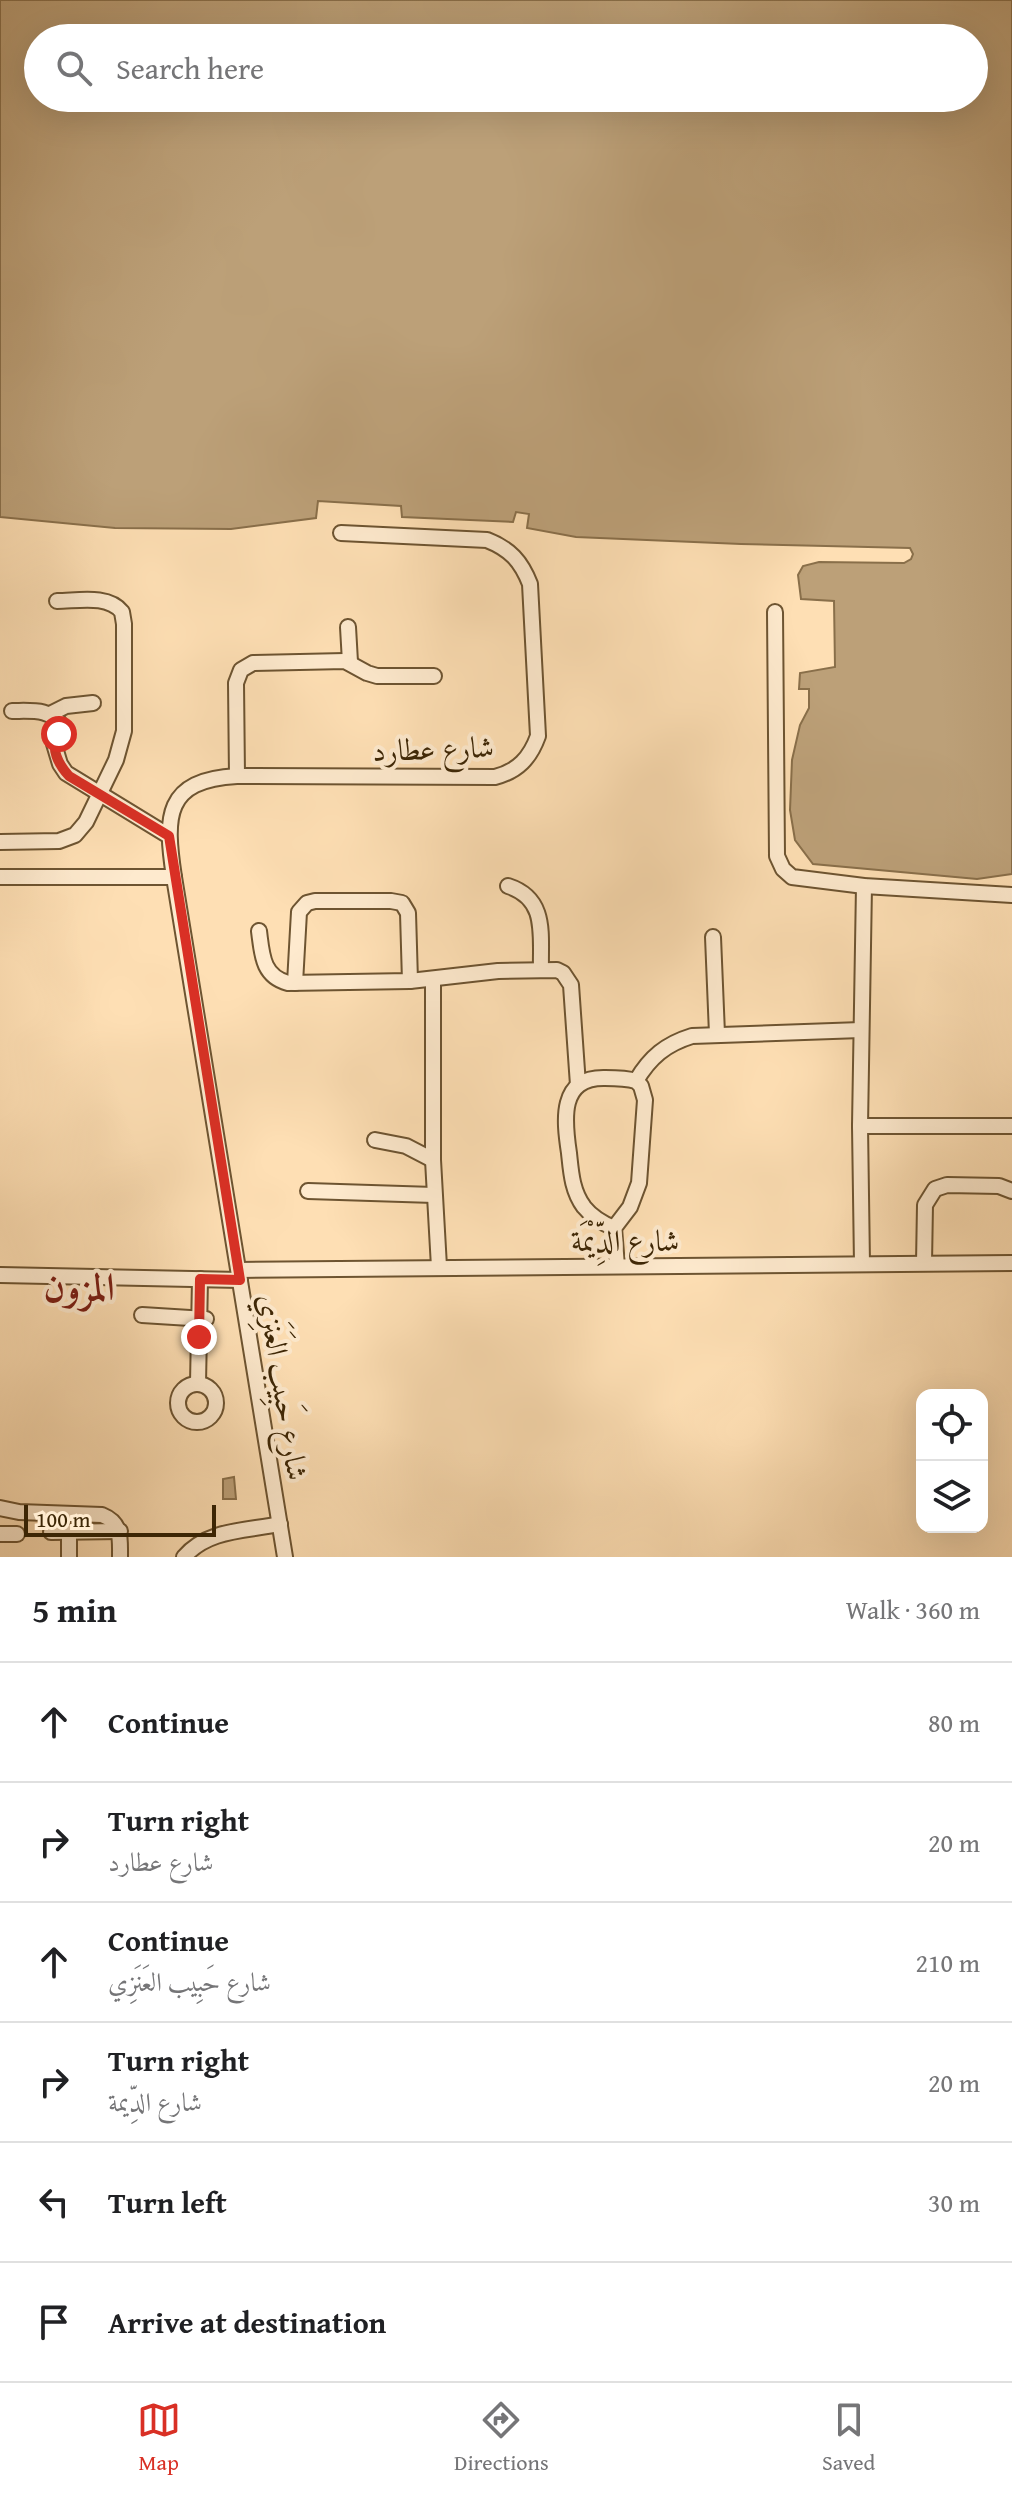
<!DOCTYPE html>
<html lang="en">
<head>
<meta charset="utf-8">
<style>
  :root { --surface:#fff; --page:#f2f2f2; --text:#202124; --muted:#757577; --line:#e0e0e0; --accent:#d93025 }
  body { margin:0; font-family:"Gentium Book Plus",Amiri,serif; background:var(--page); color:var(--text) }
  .controls { position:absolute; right:24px; bottom:24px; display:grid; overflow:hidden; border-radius:16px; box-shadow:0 8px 32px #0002 }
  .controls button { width:72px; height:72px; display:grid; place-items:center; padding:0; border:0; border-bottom:2px solid var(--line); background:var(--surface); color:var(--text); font:40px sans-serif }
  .scale { position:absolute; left:24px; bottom:20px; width:192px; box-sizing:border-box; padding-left:8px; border:4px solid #3d2605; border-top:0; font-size:22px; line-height:28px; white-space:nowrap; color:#3d2605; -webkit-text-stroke:6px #feeace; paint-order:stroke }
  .stop { position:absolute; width:24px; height:24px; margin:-18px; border:6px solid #d93025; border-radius:50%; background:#fff }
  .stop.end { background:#d93025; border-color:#fff; box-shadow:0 2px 8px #0008 }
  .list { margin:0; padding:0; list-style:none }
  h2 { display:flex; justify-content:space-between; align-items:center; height:104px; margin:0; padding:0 32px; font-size:34px }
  h2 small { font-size:26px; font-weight:400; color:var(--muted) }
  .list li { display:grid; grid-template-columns:52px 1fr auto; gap:24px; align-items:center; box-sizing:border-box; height:120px; padding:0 32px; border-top:2px solid var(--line) }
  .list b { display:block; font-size:30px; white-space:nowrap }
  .list p { margin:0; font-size:26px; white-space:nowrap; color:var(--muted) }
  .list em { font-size:26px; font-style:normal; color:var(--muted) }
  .icon { flex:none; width:44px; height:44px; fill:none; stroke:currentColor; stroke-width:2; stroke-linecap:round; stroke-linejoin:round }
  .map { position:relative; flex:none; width:1012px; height:1557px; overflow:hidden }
  .search { position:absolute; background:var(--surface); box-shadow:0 8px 32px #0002; left:24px; right:24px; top:24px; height:88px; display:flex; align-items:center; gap:20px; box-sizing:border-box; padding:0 28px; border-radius:44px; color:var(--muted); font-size:30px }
  .sheet { height:824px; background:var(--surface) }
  nav { display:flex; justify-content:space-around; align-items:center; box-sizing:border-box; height:112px; border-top:2px solid var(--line); background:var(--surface); font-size:22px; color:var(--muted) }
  nav a { display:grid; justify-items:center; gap:4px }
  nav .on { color:var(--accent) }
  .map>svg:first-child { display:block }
</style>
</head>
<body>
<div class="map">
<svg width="1012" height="1557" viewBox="0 0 1012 1557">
  <rect width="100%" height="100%" fill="#fedfb4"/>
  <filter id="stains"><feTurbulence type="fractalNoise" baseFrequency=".0025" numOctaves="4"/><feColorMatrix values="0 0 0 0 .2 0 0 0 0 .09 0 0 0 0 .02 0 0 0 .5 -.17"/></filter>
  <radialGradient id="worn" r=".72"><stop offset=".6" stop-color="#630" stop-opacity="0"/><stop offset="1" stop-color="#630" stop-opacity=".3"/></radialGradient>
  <g fill="#bca078" stroke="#896f4a" stroke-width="2" fill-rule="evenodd">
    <path d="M0 0H1012V874L977 879 813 864 795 840 790 810 792 760 800 725 809 708V689H799L800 673 835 667 834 601 801 599 798 575 803 566 819 562 904 563 911 559 913 554 910 548 741 544 576 537 527 528 529 514 516 512 513 522 402 517 401 506 318 501 316 518 231 529 115 528 0 517ZM38 38H974V98H38Z"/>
    <path d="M234 1477 236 1499H223V1479Z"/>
  </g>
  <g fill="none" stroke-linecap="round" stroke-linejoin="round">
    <g stroke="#6d5431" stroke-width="18">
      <g id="minor">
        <path d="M775 612 777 856 783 869 792 877 864 886 1012 895"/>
        <path d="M348 627 350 662"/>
        <path d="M12 711C31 711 52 708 62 727L54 744 60 764 66 773 169 836"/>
        <path d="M50 714 66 706 93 703"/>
        <path d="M237 776 236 683 241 670 253 663 345 661 367 673 377 676H434"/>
        <path d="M0 842 59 841 75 835 86 822 116 760 124 731V624L122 612C108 594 77 601 57 601"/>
        <path d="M0 877H174"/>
        <path d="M508 886C548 899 540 935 541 970"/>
        <path d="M259 931C262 954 262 976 288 983L410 981 498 971 557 970 563 973 571 985 578 1085"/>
        <path d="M713 937 717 1034"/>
        <path d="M433 980V1160L439 1267"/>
        <path d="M295 983 299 912 307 903 315 901H391L402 903 408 913 410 981"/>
        <path d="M636 1081C650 1057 666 1044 692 1036L861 1030"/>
        <path d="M860 1126H1012"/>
        <path d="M375 1140 406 1146 433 1160"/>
        <path d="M308 1191 434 1195"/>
        <path d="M614 1228C602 1223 592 1217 584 1207 572 1191 571 1172 569 1153 564 1120 559 1077 605 1078 615 1078 626 1078 636 1081L641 1086 645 1100 639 1183 630 1207 614 1228 617 1266"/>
        <path d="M924 1263 925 1205 935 1189 947 1185 999 1186 1012 1191"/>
        <path d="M862 1264 860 1126 864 886"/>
        <path d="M239 1270 1012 1263"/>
        <path d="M0 1275 240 1280"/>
        <path d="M142 1315 206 1319"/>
        <path d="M198 1383 200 1279"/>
        <circle cx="197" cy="1403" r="19"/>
        <path d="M0 1508 19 1512 102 1515C122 1523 120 1538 120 1557"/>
        <path d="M51 1532 120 1531"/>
        <path d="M69 1532V1557"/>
        <path d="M0 1534H17"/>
        <path d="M184 1557C208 1529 246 1531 280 1524"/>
        <path d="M285 1557 174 877C165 817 164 780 237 776L495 777C518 771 530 758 538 736L530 584C521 561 510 549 487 540L341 533"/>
      </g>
    </g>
    <use href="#minor" stroke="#feeace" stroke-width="14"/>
  </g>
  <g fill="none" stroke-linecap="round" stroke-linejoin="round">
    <path stroke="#d93025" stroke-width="10" d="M59 734C49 748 59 765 69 776L169 836 240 1280 200 1279 199 1337"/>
  </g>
  <g text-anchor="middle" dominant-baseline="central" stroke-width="8" stroke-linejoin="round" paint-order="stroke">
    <g font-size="30" fill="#3d2605" stroke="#feeace">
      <text transform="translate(433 748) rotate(-2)">شارع عطارد</text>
      <text x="625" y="1240">شارع الدِّيْمَة</text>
      <text transform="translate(284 1387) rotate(81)">شارع حَبِيب العَنَزِي</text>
    </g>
    <g font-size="38" font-weight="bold" fill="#7a1f14" stroke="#feeace">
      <text x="79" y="1286">المزون</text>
    </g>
  </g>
  <rect width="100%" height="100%" filter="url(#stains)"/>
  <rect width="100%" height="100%" fill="url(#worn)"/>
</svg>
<div class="controls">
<button><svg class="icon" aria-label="locate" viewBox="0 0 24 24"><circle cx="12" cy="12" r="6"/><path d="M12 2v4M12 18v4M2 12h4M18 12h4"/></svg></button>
<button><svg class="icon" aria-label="layers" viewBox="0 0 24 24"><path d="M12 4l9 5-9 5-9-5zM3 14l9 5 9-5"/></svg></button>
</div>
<div class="scale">100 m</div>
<div class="stop" style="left:59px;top:734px"></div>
<div class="stop end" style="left:199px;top:1337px"></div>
<div class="search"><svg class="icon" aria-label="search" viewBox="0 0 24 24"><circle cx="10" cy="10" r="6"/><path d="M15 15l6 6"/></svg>Search here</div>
</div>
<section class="sheet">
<h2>5 min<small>Walk · 360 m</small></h2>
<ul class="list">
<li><svg class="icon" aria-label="ahead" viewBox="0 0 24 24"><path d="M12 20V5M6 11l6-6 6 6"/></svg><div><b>Continue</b></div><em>80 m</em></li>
<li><svg class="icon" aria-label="right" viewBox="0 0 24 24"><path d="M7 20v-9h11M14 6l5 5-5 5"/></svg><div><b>Turn right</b><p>شارع عطارد</p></div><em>20 m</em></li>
<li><svg class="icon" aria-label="ahead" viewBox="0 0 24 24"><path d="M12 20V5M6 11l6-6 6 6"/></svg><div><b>Continue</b><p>شارع حَبِيب العَنَزِي</p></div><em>210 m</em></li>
<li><svg class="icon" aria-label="right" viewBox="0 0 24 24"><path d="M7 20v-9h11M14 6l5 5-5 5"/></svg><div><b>Turn right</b><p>شارع الدِّيمة</p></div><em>20 m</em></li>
<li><svg class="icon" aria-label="left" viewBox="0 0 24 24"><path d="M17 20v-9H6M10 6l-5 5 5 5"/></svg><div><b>Turn left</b></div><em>30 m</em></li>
<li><svg class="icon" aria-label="arrive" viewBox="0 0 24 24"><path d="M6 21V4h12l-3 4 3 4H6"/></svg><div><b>Arrive at destination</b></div></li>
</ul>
</section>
<nav>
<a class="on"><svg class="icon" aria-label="map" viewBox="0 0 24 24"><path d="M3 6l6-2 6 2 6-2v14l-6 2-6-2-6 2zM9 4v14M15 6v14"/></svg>Map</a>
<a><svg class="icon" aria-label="directions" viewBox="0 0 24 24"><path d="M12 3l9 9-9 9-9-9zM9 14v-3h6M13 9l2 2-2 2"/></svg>Directions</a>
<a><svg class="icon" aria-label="saved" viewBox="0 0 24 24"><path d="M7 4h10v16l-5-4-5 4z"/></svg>Saved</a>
</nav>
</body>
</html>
